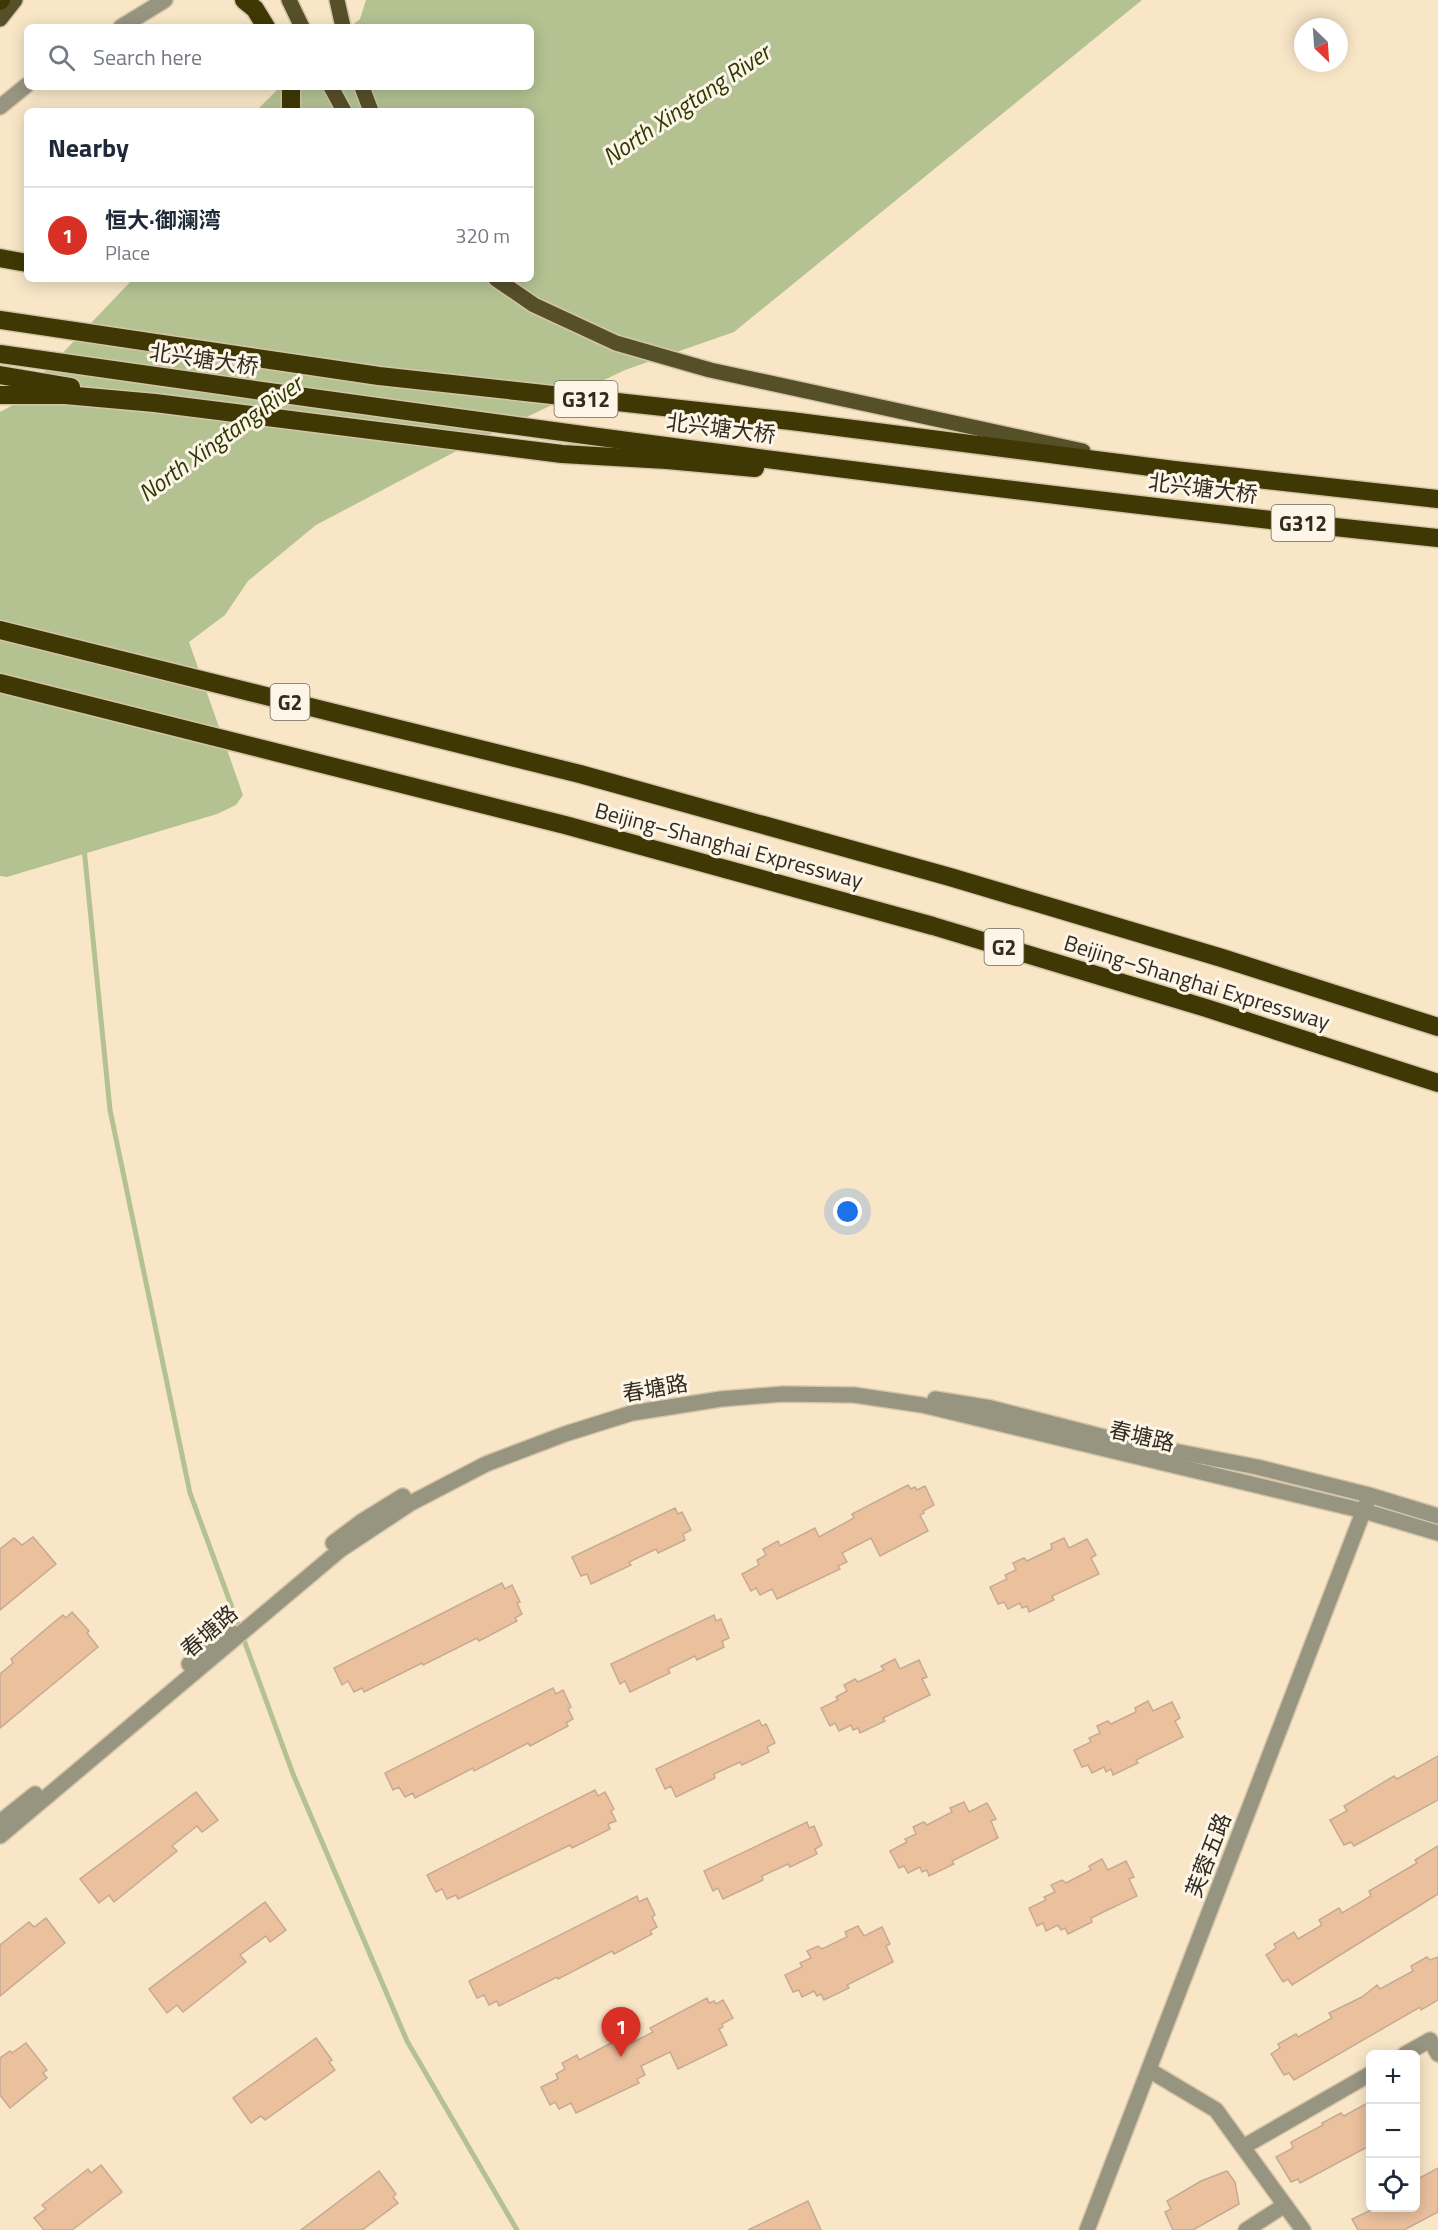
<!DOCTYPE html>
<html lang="en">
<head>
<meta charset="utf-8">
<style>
  :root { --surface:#fff; --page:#f6f6f7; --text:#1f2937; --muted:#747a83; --line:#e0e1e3; --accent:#d93025 }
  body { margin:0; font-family:"Titillium Web","Noto Sans SC",sans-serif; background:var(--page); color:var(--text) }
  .controls { position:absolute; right:18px; bottom:18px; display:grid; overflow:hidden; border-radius:9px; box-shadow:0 3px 15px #0003 }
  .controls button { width:54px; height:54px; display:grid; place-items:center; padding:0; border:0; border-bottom:2px solid var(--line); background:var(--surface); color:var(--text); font:30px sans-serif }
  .compass { position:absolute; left:1294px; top:18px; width:54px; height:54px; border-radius:50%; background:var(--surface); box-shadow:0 3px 15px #0003; rotate:155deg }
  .you { position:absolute; left:848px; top:1212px; width:21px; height:21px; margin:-15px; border:4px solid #fff; border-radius:50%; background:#1a73e8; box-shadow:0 0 0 9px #1a73e833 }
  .badge { display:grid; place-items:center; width:39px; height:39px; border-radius:50%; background:var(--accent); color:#fff; font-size:20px; font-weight:700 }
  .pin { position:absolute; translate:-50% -50px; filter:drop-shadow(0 2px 3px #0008) }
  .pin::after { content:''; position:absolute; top:32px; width:21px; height:18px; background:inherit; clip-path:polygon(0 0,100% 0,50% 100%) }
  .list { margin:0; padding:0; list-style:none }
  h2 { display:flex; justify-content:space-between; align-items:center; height:78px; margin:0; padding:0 24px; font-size:26px }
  h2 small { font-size:20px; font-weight:400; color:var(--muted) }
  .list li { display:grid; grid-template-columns:39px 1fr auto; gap:18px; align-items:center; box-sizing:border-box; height:96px; padding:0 24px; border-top:2px solid var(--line) }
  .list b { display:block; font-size:22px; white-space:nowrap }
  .list p { margin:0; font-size:20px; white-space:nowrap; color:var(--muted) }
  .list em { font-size:20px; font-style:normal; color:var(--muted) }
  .icon { flex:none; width:33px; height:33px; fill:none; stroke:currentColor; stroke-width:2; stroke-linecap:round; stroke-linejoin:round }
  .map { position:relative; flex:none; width:1438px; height:2230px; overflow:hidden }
  .search { position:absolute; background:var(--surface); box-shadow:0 3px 15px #0003; left:24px; top:24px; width:510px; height:66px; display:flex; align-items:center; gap:15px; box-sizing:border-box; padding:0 21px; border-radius:9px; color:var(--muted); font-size:22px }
  .panel { position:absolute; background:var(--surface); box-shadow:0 3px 15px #0003; left:24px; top:108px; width:510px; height:174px; border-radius:9px }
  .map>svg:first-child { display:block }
</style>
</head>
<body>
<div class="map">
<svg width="1438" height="2230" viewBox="0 0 1438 2230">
  <rect width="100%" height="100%" fill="#f8e6c7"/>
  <path fill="#b4c292" d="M366 0H1142L734 332 625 370 466 446 316 525 248 581 225 615 189 642 243 795 236 805 217 814 7 877 0 876V412L13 405 133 279H531V111H256L280 87H531V27H350L360 19Z"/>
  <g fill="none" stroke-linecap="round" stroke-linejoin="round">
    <path stroke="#b4c292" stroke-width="5" d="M84 848 110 1110 190 1493 293 1774 407 2041 517 2230"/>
  </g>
  <g fill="#ebc09d" stroke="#c6aa94" stroke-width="1.5">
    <path d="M908 1485 911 1489 915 1487 917 1490 925 1486 934 1505 923 1511 924 1513 920 1515 928 1531 880 1556 871 1538 842 1553 847 1562 838 1566 840 1569 777 1599 772 1589 760 1595 756 1588 751 1591 742 1574 759 1565 757 1560 766 1555 763 1549 778 1541 780 1546 815 1528 819 1537 854 1518 852 1514Z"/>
    <path d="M675 1508 678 1514 682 1512 691 1530 683 1534 685 1540 658 1553 656 1549 629 1562 631 1565 591 1584 587 1574 581 1576 572 1557Z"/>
    <path d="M33 1537 56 1564 0 1610V1549L14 1538 22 1545Z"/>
    <path d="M1064 1538 1069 1548 1087 1539 1096 1555 1091 1558 1099 1574 1052 1596 1054 1600 1029 1612 1027 1606 1022 1608 1020 1603 1008 1609 1004 1602 998 1604 990 1587 1007 1579 1005 1575 1016 1570 1013 1563 1024 1558 1027 1561 1052 1549 1051 1544Z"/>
    <path d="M502 1583 505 1589 512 1585 520 1602 517 1603 522 1614 515 1618 517 1621 479 1641 477 1638 423 1665 422 1663 364 1692 362 1688 354 1692 348 1681 342 1685 334 1668Z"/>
    <path d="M72 1612 89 1631 87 1633 98 1647 0 1728V1674L13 1663 11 1659 53 1623 63 1615 66 1618Z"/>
    <path d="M714 1615 716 1621 721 1619 729 1638 722 1641 724 1647 697 1660 695 1656 668 1669 670 1673 630 1692 625 1681 620 1684 611 1664Z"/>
    <path d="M895 1659 900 1669 919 1660 927 1677 922 1679 930 1695 883 1718 885 1721 860 1733 858 1728 853 1730 851 1725 839 1731 835 1723 830 1726 821 1708 838 1700 836 1697 847 1691 844 1685 855 1679 858 1682 884 1670 881 1666Z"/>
    <path d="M553 1688 556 1694 563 1690 571 1707 568 1709 573 1719 566 1723 568 1726 530 1746 528 1743 474 1771 473 1768 415 1798 413 1793 405 1797 399 1787 393 1790 385 1773Z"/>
    <path d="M1148 1701 1153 1711 1172 1702 1180 1718 1175 1721 1183 1737 1136 1760 1138 1763 1113 1775 1111 1769 1106 1772 1104 1767 1092 1773 1088 1765 1082 1767 1074 1750 1091 1742 1089 1738 1100 1733 1097 1726 1108 1721 1111 1724 1136 1712 1135 1708Z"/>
    <path d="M759 1720 762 1726 766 1724 775 1743 767 1747 769 1752 742 1765 740 1762 714 1774 715 1778 676 1797 671 1786 665 1789 656 1769Z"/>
    <path d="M1438 1756V1800L1354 1846 1351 1842 1344 1845 1330 1820 1347 1811 1344 1806 1394 1776 1397 1779Z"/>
    <path d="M595 1790 598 1796 605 1792 614 1809 611 1811 616 1821 608 1824 610 1829 572 1848 570 1845 458 1899 456 1895 447 1899 442 1889 436 1892 427 1875Z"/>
    <path d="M196 1792 218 1820 202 1832 197 1826 172 1846 177 1851 114 1902 109 1895 99 1903 80 1879Z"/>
    <path d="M964 1802 969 1812 987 1803 996 1819 991 1821 998 1838 952 1861 954 1864 929 1876 927 1870 922 1872 920 1867 908 1873 904 1866 899 1868 890 1851 907 1842 905 1839 916 1834 913 1827 924 1822 927 1825 952 1812 950 1808Z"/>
    <path d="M807 1822 809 1828 814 1826 822 1845 815 1849 817 1854 790 1867 788 1864 762 1876 763 1880 723 1899 718 1888 713 1891 704 1871Z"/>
    <path d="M1438 1846V1894L1292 1985 1288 1979 1283 1982 1266 1955 1276 1948 1274 1944 1294 1932 1298 1939 1322 1925 1319 1920 1339 1908 1342 1913 1371 1896 1369 1891 1417 1863 1415 1860Z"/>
    <path d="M1102 1859 1108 1870 1126 1861 1134 1877 1129 1879 1137 1896 1091 1918 1092 1922 1068 1934 1065 1928 1061 1930 1058 1925 1046 1931 1043 1923 1037 1926 1029 1908 1046 1900 1044 1897 1055 1892 1051 1885 1062 1880 1066 1883 1091 1870 1089 1866Z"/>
    <path d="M637 1896 639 1902 647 1898 655 1915 652 1917 657 1927 650 1931 652 1934 614 1954 612 1951 558 1979 557 1977 499 2006 497 2001 489 2005 484 1995 477 1998 469 1981Z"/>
    <path d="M265 1902 286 1930 270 1942 266 1936 240 1955 246 1962 183 2012 177 2005 167 2013 149 1989Z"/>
    <path d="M46 1918 65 1943 0 1996V1945L29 1922 34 1927Z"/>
    <path d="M858 1926 864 1936 882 1927 890 1944 886 1946 893 1962 847 1985 849 1988 824 2000 821 1994 817 1996 814 1991 802 1997 799 1990 793 1992 785 1975 802 1967 800 1963 811 1958 807 1951 818 1946 822 1949 847 1937 845 1932Z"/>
    <path d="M1427 1957 1430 1960 1438 1957V2000L1421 2010 1420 2007 1294 2080 1289 2073 1284 2075 1271 2054 1280 2048 1278 2044 1296 2034 1298 2037 1332 2018 1329 2013 1362 1997 1377 1985 1380 1989 1413 1971 1411 1966Z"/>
    <path d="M707 1998 709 2003 714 2001 716 2004 723 2000 733 2018 722 2024 723 2027 719 2029 727 2045 678 2069 670 2052 641 2066 645 2075 637 2079 639 2083 576 2113 571 2103 559 2109 555 2102 550 2105 541 2087 558 2079 556 2074 565 2069 562 2063 577 2055 579 2060 613 2042 618 2050 653 2032 650 2028Z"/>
    <path d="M316 2038 332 2060 329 2062 335 2070 265 2120 261 2116 251 2123 233 2098Z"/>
    <path d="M26 2043 47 2070 43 2073 47 2078 10 2108 0 2095V2058L10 2051 12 2053Z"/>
    <path d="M1371 2101V2145L1300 2183 1298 2179 1291 2182 1276 2157 1293 2148 1291 2142 1323 2125 1322 2123 1341 2113 1344 2116Z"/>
    <path d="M101 2165 122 2192 72 2230H44L34 2218 46 2209 42 2205 88 2169 91 2173Z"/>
    <path d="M1438 2168V2212L1404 2230H1358L1352 2219 1375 2208H1416V2180Z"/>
    <path d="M379 2171 396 2194 393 2197 398 2203 362 2230H301Z"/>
    <path d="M1227 2171 1235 2182 1239 2204 1193 2230H1173L1165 2212 1171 2209 1167 2201 1201 2181Z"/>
    <path d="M808 2201 821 2230H748Z"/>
  </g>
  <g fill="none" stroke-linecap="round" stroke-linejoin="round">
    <g stroke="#d4c5a9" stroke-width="18">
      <g id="minor">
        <path d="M121 27 165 0"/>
        <path d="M0 107 27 85"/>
        <path d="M935 1399 991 1408 1112 1439 1257 1467 1369 1495 1438 1516"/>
        <path d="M333 1543 361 1522 403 1496"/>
        <path d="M189 1664 229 1629"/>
        <path d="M0 1822 35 1794"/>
        <path d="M0 1836 340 1550 411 1503 486 1464 565 1434 632 1413 721 1399 783 1394 854 1395 922 1405 1364 1511 1438 1533"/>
        <path d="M1405 2054 1430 2040 1438 2054"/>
        <path d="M1149 2070 1216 2110 1303 2230"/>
        <path d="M1243 2147 1370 2074"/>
        <path d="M1087 2230 1367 1502"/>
        <path d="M1246 2230 1285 2205"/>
      </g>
    </g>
    <g stroke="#d4c5a9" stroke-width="18">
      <g id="major">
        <path d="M289 0 302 27"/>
        <path d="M337 0 343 27"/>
        <path d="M0 19 15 0"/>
        <path d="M331 87 344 111"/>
        <path d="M362 87 371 111"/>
        <path d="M496 279 534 305 616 343 710 370 1083 451"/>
      </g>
    </g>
    <g stroke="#d4c5a9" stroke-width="21">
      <g id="highway">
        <path d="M244 0 255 9 266 27"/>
        <path d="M0 1 1 0"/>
        <path d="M291 87V111"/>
        <path d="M0 258 27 263"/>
        <path d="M0 320 379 376 791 421 1174 470 1438 499"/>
        <path d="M0 354C478 422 957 488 1438 538"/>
        <path d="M0 375 71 387"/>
        <path d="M0 395H65L155 403 562 454 667 460 755 468"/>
        <path d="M0 630 580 774 950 877 1222 958 1438 1027"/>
        <path d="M0 683 565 825 933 926 1206 1008 1438 1083"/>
      </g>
    </g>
    <use href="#minor" stroke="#97947f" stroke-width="15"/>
    <use href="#major" stroke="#565029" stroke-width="15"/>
    <use href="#highway" stroke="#3f3804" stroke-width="18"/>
  </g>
  <g text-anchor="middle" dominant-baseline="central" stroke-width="6" stroke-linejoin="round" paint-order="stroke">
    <g fill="#fcf5e8" stroke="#6f685c" stroke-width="1.5">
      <rect x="554.5" y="381" width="63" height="36" rx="4.5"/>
      <rect x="1271.5" y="505" width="63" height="36" rx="4.5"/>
      <rect x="270.5" y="684" width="39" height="36" rx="4.5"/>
      <rect x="984.5" y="929" width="39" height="36" rx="4.5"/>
    </g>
    <g font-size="21" font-weight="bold" fill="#322c20">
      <text x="586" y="399">G312</text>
      <text x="1303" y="523">G312</text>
      <text x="290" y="702">G2</text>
      <text x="1004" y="947">G2</text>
    </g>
    <g font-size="22" fill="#322c20" stroke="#fcf5e8">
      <text transform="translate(204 359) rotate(8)">北兴塘大桥</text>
      <text transform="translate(721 428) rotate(7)">北兴塘大桥</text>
      <text transform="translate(1203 488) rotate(7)">北兴塘大桥</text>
      <text transform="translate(729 845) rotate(15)">Beijing–Shanghai Expressway</text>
      <text transform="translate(1197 982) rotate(17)">Beijing–Shanghai Expressway</text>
      <text transform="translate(655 1388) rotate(-10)">春塘路</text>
      <text transform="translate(1142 1436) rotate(13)">春塘路</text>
      <text transform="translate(209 1631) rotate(-41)">春塘路</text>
      <text transform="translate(1208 1855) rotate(-69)">芙蓉五路</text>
    </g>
    <g font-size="24" font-style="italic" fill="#2e3a01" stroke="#fcf5e8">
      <text transform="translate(686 104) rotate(-34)">North Xingtang River</text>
      <text transform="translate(220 438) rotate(-36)">North Xingtang River</text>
    </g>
  </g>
</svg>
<div class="controls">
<button>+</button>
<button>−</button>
<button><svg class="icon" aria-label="locate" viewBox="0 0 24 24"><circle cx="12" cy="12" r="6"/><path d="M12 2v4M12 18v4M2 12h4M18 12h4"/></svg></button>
</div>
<svg class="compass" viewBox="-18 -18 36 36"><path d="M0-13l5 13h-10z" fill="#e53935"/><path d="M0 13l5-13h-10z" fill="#747a83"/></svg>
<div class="you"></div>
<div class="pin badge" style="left:621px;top:2057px">1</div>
<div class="search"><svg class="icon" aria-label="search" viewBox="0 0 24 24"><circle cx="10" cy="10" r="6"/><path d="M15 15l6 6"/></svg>Search here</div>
<section class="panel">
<h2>Nearby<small></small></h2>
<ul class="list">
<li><span class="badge">1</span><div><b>恒大·御澜湾</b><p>Place</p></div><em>320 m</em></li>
</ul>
</section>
</div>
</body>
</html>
